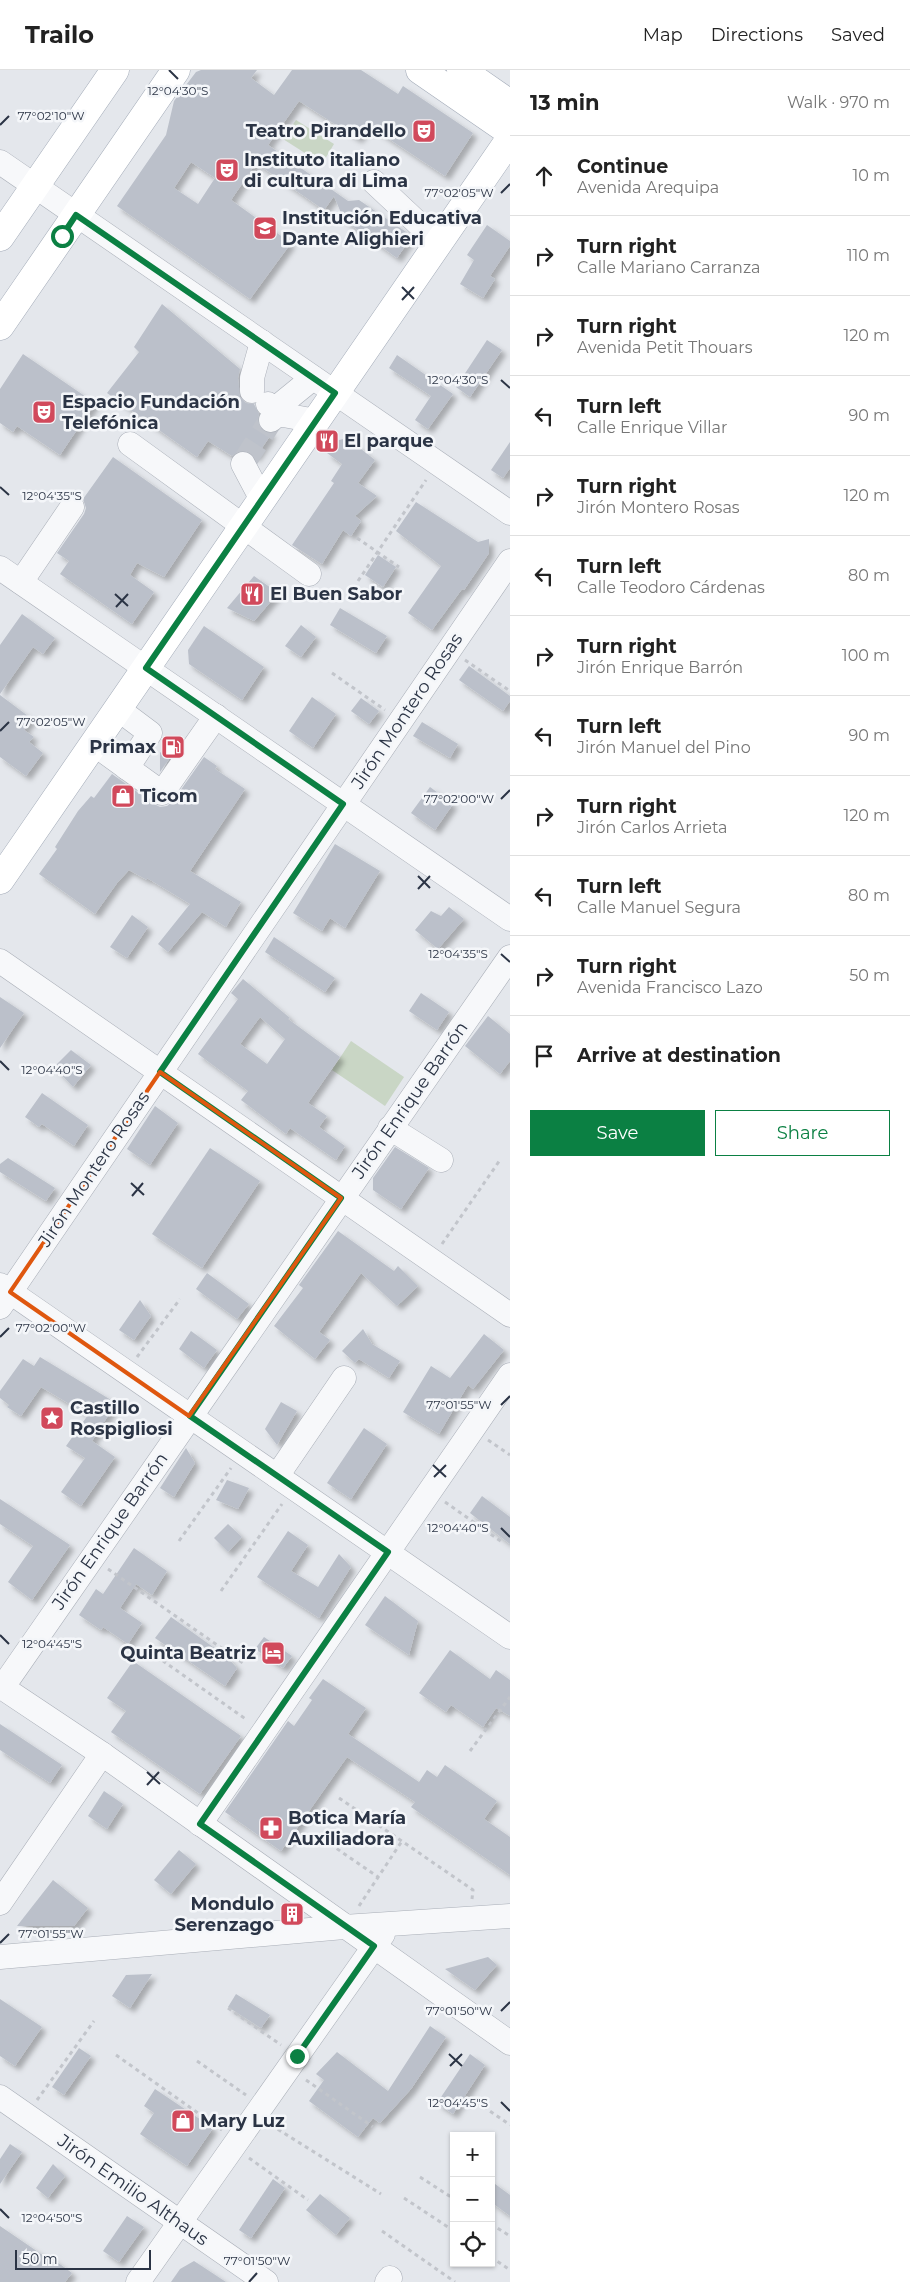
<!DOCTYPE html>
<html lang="en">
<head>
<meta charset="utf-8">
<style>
  :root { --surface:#fff; --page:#f6f6f6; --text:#222; --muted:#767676; --line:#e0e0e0; --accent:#0b8043 }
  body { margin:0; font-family:Montserrat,sans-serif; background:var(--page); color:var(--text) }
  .controls { position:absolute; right:15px; bottom:15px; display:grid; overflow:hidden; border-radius:0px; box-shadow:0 1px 4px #0004 }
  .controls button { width:45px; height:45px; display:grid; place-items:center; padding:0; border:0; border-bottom:1px solid var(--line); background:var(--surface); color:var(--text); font:25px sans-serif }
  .scale { position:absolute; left:15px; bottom:12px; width:136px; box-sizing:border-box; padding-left:5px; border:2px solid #2b3445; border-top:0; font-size:14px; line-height:18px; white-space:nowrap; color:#2b3445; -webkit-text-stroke:4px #f4f6f9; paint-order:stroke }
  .stop { position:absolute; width:15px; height:15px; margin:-11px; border:4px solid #0b8043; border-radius:50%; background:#fff }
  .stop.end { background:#0b8043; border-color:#fff; box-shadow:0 1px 5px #0008 }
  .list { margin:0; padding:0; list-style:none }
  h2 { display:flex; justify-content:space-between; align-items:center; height:65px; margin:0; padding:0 20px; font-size:21px }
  h2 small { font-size:16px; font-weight:400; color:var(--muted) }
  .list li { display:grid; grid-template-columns:32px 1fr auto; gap:15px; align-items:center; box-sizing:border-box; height:80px; padding:0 20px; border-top:1px solid var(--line) }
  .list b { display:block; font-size:19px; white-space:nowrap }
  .list p { margin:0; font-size:16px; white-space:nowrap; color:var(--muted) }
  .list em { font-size:16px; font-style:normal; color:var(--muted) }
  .actions { display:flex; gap:10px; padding:15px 20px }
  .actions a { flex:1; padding:11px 0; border:1px solid var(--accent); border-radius:0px; text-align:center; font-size:18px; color:var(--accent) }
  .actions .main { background:var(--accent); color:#fff }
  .icon { flex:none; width:28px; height:28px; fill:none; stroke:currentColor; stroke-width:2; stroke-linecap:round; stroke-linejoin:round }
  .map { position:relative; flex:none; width:510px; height:2212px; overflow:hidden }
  header { display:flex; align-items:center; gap:30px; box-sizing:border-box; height:70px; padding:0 25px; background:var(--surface); border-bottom:1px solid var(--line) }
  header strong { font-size:24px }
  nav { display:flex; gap:28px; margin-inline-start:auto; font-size:18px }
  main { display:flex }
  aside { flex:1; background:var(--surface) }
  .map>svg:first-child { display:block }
</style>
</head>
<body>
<header>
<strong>Trailo</strong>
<nav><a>Map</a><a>Directions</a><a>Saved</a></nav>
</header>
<main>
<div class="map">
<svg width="510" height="2212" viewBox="0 0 510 2212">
  <defs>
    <filter id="shadow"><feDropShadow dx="4.5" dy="4.5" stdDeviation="2.5" flood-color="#0004"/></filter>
  </defs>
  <rect width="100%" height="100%" fill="#e4e7ec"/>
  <g fill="#c9d6c5">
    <path d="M296 50 334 74 322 94 283 69Z"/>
    <path d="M351 971 404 1007 385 1036 332 1000Z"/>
  </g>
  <g fill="#bbc0ca" fill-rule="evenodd" filter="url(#shadow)">
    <path d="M201 0H257L251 8 274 25 292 0H361L398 24 403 16 473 63 445 106 368 55 358 69 299 31 268 75 348 131 359 130 412 166 397 188 344 150 334 126 324 140 256 93 231 130 291 173 250 229 117 136 166 65 174 31 196 2ZM191 92 215 108 198 134 174 118Z"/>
    <path d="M487 155 510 171V176L490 206 495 209 483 228 460 214 474 190 467 185Z"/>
    <path d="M162 234 240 299 238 308 240 327 246 333 254 334 259 344 257 352 260 359 272 363 255 388 251 383 244 380 237 382 232 386 208 371 197 387 107 323 139 282 134 277Z"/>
    <path d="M487 270 502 280 470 327 456 317Z"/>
    <path d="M23 284 95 333 60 385 17 356 13 362 0 353V319Z"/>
    <path d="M397 285 453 324 428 359 415 350 431 326 389 298Z"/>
    <path d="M347 368 375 390 358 413 377 426 355 446 361 451 351 466 343 460 322 494 292 475 334 413 331 411 342 394 327 383 335 371Z"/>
    <path d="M510 372V398L503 408 491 400Z"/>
    <path d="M113 387 202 450 164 507 137 493 130 505 154 522 132 554 60 504 69 491 57 483 84 444 86 438 83 429Z"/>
    <path d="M416 432 478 472 489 469V483L464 520 462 519 432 560 408 543 441 496 396 461Z"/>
    <path d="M378 485 396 497 383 517 365 505Z"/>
    <path d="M254 506 278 523 254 551 227 538Z"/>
    <path d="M340 538 387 566 376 583 330 555Z"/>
    <path d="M22 544 55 568 43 584 33 577 0 624V575Z"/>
    <path d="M301 555 316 567 301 587 285 576Z"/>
    <path d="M204 556 264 597 242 630 189 594 188 580Z"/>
    <path d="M469 596 510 626V631L503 641 459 610Z"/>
    <path d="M0 625 32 649 24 660 34 667 29 672 43 683 26 706 0 687Z"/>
    <path d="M312 627 336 644 313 678 289 661Z"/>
    <path d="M361 628 379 641 369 654 351 641Z"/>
    <path d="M422 652 458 674 450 688 413 666Z"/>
    <path d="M171 670 178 676 160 702V683Z"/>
    <path d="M204 687 217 696 215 699 245 719 190 801 241 832 226 857 202 842 168 882 158 874 190 834 147 808V810L129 800 117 813 95 844 39 804 57 779 55 777 78 741 91 726 94 728 112 704 154 734 160 737 167 736 173 731Z"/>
    <path d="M430 717 453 734 435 760 411 743Z"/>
    <path d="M335 774 380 801 345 858 330 848 322 861 293 843Z"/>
    <path d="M449 837 464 849 438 879 415 860 431 841 441 846Z"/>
    <path d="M132 845 148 857 127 888 110 877Z"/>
    <path d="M274 867 335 908 325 922 265 882Z"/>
    <path d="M243 909 290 948 288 949 340 987 308 1033 327 1046 319 1057 345 1076 336 1090 290 1058 286 1064 241 1030 248 1021 198 984 238 929 231 923ZM260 947 285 969 267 994 240 974Z"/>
    <path d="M421 923 449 942 437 960 409 941Z"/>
    <path d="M0 927 24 943 0 978Z"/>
    <path d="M488 946 510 964V991L500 1004 465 976Z"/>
    <path d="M71 980 91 995 73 1017 54 997Z"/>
    <path d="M42 1023 88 1055 74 1076 42 1054 39 1057 25 1047Z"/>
    <path d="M155 1036 178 1053 150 1095 127 1079Z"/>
    <path d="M395 1077 429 1098 401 1139 373 1120V1108Z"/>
    <path d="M210 1078 260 1111 202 1198 152 1164Z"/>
    <path d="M8 1088 55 1118 46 1131 0 1102V1094Z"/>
    <path d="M338 1161 394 1201 398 1196 418 1216 397 1236 361 1203 319 1262 330 1270 315 1289 274 1256 303 1218 299 1215Z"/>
    <path d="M207 1203 249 1234 237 1249 196 1219Z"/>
    <path d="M140 1230 151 1246 134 1270 119 1260Z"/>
    <path d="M363 1259 372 1274 400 1291 389 1308 359 1289 355 1293 342 1281Z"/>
    <path d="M191 1261 217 1280 204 1298 179 1279Z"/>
    <path d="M484 1264 504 1280 473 1319 468 1315 439 1364 403 1342 431 1296 450 1308Z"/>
    <path d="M40 1287 116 1333 92 1371 115 1387 81 1436 61 1422 85 1388 66 1376 88 1345 41 1317 21 1346 7 1337 9 1335 0 1328V1321L23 1289 34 1296Z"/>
    <path d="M281 1332 297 1341 277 1375 265 1359Z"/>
    <path d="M364 1358 387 1374 351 1429 327 1413Z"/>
    <path d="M186 1378 195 1393 174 1427 160 1418Z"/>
    <path d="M227 1410 249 1418 238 1439 216 1430Z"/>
    <path d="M482 1426 510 1447V1474L470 1443Z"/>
    <path d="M0 1429 70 1475 32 1530 8 1512 33 1476 0 1454Z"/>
    <path d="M228 1454 242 1467 228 1482 214 1468Z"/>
    <path d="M288 1461 308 1475 291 1501 318 1517 339 1484 351 1497 319 1548 257 1507Z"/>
    <path d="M134 1478 167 1501 152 1525 136 1514 120 1538 142 1553 128 1574 103 1557 101 1560 79 1545 96 1519 103 1524Z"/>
    <path d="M385 1526 418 1551 409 1585 365 1555Z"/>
    <path d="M171 1547 227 1587 237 1598 225 1616 155 1568Z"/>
    <path d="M264 1567 292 1586 283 1598 255 1579Z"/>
    <path d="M450 1580 490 1609 496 1600 510 1610V1646L496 1638 483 1657 451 1635 446 1642 419 1623Z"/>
    <path d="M133 1591 241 1666 200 1724 111 1662 126 1641 107 1628Z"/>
    <path d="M323 1609 366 1638 348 1664 376 1683 375 1685 376 1683 419 1712 427 1700 437 1707 445 1695 497 1731 484 1749 510 1767V1805L411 1737 415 1732 347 1687 281 1781 225 1742 288 1651 294 1656 312 1630 309 1628Z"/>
    <path d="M0 1654 62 1695 50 1713 0 1680Z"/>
    <path d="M104 1721 123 1734 107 1759 88 1746Z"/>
    <path d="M179 1780 196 1794 171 1824 154 1810Z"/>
    <path d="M53 1810 88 1838 74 1856H17Z"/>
    <path d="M488 1887 497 1895 475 1920 445 1899Z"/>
    <path d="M152 1904 130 1938 112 1926 126 1905Z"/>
    <path d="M236 1924 270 1945 261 1958 228 1937Z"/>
    <path d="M0 1929 42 1957 15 1996 0 1986Z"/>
    <path d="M430 1956 446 1967 411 2019 380 2053 373 2048 358 2067 309 2031 324 2010 316 2004 337 1982 388 2021Z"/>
    <path d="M79 1978 91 1986 64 2025 52 2017Z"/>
    <path d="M470 1984 485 1995 453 2044 437 2033Z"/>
    <path d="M155 2019 213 2058 187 2096 140 2064 154 2043 144 2036Z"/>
    <path d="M10 2074 22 2082 0 2114V2089Z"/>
    <path d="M53 2094 65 2106 48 2128 36 2118Z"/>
    <path d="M273 2109 285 2118 251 2168 239 2160Z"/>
    <path d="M491 2111 510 2125V2146L491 2132Z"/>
    <path d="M320 2124 350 2148 336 2165 306 2140Z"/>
    <path d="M127 2146 144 2157 119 2192 103 2181Z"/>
    <path d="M0 2156 44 2186 46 2184 72 2203 65 2212H0Z"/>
    <path d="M194 2191 226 2212H171L180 2199Z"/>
  </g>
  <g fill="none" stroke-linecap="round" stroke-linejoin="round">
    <path stroke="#bfc3cb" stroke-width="24" stroke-dasharray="24 12" stroke-linecap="butt" d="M243 394 271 350"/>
    <g stroke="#a9aeb7" stroke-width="25">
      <g id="minor">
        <path d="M0 92 510 443"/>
        <path d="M374 112 422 157 440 171"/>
        <path d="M252 321V308L262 272"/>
        <path d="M268 334 275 339 313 308"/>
        <path d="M271 350 278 344 316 351"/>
        <path d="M130 374 309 504"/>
        <path d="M243 394 262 430"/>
        <path d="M0 498 510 849"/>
        <path d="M21 512 72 437"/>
        <path d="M118 639 150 663 127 698"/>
        <path d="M94 674 162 723 216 646"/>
        <path d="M0 891 510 1245"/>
        <path d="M390 1058 441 1090"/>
        <path d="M0 1215 510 1567"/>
        <path d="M0 1237 510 491"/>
        <path d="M277 1406 344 1308"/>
        <path d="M0 1616 102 1684 510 1973"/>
        <path d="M2 1618 510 887"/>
        <path d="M200 1754 510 1305"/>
        <path d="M0 1833 102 1684"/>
        <path d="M0 1887 344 1857 510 1846"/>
        <path d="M0 2027 266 2212"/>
        <path d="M138 2212 383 1864"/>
        <path d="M387 2212 390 2208"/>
      </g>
    </g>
    <g stroke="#a3abb8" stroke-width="29">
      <g id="major">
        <path d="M420 0 510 62"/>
        <path d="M461 0 510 34"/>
        <path d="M0 167 115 0"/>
        <path d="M0 256 176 0"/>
        <path d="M0 810 510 69"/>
      </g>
    </g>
    <g stroke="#c2c5cb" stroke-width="3" stroke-dasharray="4 4" stroke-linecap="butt">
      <path d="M357 468 399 497"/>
      <path d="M358 511 426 410"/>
      <path d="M465 590 510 621"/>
      <path d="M332 603 385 640"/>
      <path d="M442 1174 500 1090"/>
      <path d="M137 1287 180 1229"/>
      <path d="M488 1370 510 1385"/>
      <path d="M445 1432 502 1472"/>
      <path d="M179 1471 231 1398"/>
      <path d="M108 1499 243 1593"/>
      <path d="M221 1521 282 1434"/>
      <path d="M156 1586 247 1650"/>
      <path d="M470 1681 510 1627"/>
      <path d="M339 1728 473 1820 472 1829"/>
      <path d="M317 1765 378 1807"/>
      <path d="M359 1836 402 1771"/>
      <path d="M228 1938 281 1975"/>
      <path d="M116 1985 222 2060"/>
      <path d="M197 1991 246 2025"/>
      <path d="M306 2010 373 2057"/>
      <path d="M37 2030 94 1951"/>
      <path d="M477 2032 510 2055"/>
      <path d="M271 2055 381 2124"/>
      <path d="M249 2088 308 2130"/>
      <path d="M420 2107 454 2129"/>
      <path d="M404 2128 454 2161"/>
      <path d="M491 2154 510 2166"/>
      <path d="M382 2161 455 2212"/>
      <path d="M491 2187 510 2200"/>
    </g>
    <use href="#minor" stroke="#f7f8fa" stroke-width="24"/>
    <use href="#major" stroke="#fff" stroke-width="28"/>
  </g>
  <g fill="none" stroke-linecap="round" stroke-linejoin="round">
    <path stroke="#0b8043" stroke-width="6" d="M62 166 76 145 335 323 146 598 343 734 160 1002 341 1128 190 1346 388 1482 200 1754 374 1876 297 1986"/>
  </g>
  <path fill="none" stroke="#df570f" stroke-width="4" stroke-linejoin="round" d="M160 1002 341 1128 189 1346 10 1222Z"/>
  <path fill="none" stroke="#2b3445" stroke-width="2" d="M169 0 178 9M0 55 9 46M501 123 510 114M402 217 414 229M402 230 414 217M501 310 510 318M0 417 9 425M115 524 128 536M116 537 128 524M0 661 9 652M501 729 510 720M418 806 430 818M418 819 430 806M501 884 510 892M0 991 9 1000M131 1113 144 1125M132 1126 143 1113M0 1267 9 1258M501 1335 510 1326M433 1395 446 1407M434 1407 446 1395M501 1458 510 1467M0 1565 9 1574M147 1702 160 1714M147 1715 159 1702M0 1873 9 1864M501 1941 510 1932M449 1984 462 1996M450 1996 462 1984M501 2032 510 2041M0 2139 9 2148M249 2212 257 2203"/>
  <defs>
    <g id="theatre-square" transform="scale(1.25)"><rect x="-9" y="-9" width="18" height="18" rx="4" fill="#d1495b" stroke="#f4f6f9"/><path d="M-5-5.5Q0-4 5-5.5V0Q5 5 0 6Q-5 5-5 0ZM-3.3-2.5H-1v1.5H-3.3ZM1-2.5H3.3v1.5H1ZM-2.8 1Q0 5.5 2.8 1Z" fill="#fff"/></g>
    <g id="school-square" transform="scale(1.25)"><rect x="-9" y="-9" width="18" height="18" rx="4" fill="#d1495b" stroke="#f4f6f9"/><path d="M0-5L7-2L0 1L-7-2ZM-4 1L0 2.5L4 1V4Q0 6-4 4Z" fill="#fff"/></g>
    <g id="restaurant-square" transform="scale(1.25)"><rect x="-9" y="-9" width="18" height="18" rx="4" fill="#d1495b" stroke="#f4f6f9"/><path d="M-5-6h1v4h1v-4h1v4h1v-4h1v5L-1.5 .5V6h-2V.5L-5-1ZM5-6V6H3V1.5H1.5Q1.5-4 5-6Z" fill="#fff"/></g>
    <g id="fuel-square" transform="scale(1.25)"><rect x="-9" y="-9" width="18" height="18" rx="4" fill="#d1495b" stroke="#f4f6f9"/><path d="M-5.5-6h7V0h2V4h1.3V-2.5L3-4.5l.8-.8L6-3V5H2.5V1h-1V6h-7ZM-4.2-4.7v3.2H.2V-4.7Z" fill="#fff"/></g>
    <g id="shop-square" transform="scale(1.25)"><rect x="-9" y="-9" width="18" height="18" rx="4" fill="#d1495b" stroke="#f4f6f9"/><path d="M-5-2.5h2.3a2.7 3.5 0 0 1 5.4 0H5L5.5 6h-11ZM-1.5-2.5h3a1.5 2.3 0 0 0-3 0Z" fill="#fff"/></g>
    <g id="sight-square" transform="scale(1.25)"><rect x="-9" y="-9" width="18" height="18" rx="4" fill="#d1495b" stroke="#f4f6f9"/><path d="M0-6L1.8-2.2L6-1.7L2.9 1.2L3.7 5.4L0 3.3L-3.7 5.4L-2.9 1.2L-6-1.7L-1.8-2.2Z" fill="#fff"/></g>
    <g id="hotel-square" transform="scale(1.25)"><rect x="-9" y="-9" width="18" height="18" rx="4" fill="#d1495b" stroke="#f4f6f9"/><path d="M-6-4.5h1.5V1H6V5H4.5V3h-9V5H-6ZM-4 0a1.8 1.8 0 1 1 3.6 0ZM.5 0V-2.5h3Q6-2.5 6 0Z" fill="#fff"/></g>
    <g id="pharmacy-square" transform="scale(1.25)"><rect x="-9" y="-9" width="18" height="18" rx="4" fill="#d1495b" stroke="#f4f6f9"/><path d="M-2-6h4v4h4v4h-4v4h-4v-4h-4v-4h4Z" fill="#fff"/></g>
    <g id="building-square" transform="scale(1.25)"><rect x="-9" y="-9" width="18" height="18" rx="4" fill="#d1495b" stroke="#f4f6f9"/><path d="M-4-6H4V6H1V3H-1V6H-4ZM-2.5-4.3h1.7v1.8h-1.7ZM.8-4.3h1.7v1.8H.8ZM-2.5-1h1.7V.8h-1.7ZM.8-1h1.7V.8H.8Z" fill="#fff"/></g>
  </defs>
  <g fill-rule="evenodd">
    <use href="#theatre-square" x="424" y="61"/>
    <use href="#theatre-square" x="227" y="100"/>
    <use href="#school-square" x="265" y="158"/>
    <use href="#theatre-square" x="44" y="342"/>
    <use href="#restaurant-square" x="327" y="371"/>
    <use href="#restaurant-square" x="252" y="524"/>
    <use href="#fuel-square" x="173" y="677"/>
    <use href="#shop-square" x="123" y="726"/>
    <use href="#sight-square" x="52" y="1348"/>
    <use href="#hotel-square" x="273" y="1583"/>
    <use href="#pharmacy-square" x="271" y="1758"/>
    <use href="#building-square" x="292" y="1844"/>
    <use href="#shop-square" x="183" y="2051"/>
  </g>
  <g text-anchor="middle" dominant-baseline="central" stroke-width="5" stroke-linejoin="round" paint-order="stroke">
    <g font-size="18" font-weight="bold" fill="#2b3445" stroke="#f4f6f9" text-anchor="start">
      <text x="406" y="61" text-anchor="end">Teatro Pirandello</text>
      <text x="244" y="90">Instituto italiano<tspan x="244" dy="21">di cultura di Lima</tspan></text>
      <text x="282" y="148">Institución Educativa<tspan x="282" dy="21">Dante Alighieri</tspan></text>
      <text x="62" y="332">Espacio Fundación<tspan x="62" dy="21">Telefónica</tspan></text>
      <text x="344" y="371">El parque</text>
      <text x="270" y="524">El Buen Sabor</text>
      <text x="156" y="677" text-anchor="end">Primax</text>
      <text x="140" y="726">Ticom</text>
      <text x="70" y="1338">Castillo<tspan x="70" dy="21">Rospigliosi</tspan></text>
      <text x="256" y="1583" text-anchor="end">Quinta Beatriz</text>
      <text x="288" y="1748">Botica María<tspan x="288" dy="21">Auxiliadora</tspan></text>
      <text x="274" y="1834" text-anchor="end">Mondulo<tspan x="274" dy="21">Serenzago</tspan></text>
      <text x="200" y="2051">Mary Luz</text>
    </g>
    <g font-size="18" fill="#2b3445" stroke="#f4f6f9">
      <text transform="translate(407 641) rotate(-56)">Jirón Montero Rosas</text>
      <text transform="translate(410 1030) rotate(-55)">Jirón Enrique Barrón</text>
      <text transform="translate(94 1099) rotate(-56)">Jirón Montero Rosas</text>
      <text transform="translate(110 1461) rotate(-55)">Jirón Enrique Barrón</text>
      <text transform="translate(133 2120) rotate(35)">Jirón Emilio Althaus</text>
    </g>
  </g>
  <g font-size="12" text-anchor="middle" fill="#2b3445" stroke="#f4f6f9" stroke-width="5" stroke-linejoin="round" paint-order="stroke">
    <text x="178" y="25">12°04'30"S</text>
    <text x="51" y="50">77°02'10"W</text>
    <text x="459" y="127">77°02'05"W</text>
    <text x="458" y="314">12°04'30"S</text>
    <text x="52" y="430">12°04'35"S</text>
    <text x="51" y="656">77°02'05"W</text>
    <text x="459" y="733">77°02'00"W</text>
    <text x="458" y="888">12°04'35"S</text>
    <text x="52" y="1004">12°04'40"S</text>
    <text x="51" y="1262">77°02'00"W</text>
    <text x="459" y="1339">77°01'55"W</text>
    <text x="458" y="1462">12°04'40"S</text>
    <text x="52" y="1578">12°04'45"S</text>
    <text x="51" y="1868">77°01'55"W</text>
    <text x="459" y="1945">77°01'50"W</text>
    <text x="458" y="2037">12°04'45"S</text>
    <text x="52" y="2152">12°04'50"S</text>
    <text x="257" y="2195">77°01'50"W</text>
  </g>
</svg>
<div class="controls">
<button>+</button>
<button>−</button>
<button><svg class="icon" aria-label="locate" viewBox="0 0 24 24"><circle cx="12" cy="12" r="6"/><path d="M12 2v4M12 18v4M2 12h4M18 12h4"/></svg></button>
</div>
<div class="scale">50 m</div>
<div class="stop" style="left:62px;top:166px"></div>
<div class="stop end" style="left:297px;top:1986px"></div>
</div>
<aside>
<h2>13 min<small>Walk · 970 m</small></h2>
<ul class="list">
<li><svg class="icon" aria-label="ahead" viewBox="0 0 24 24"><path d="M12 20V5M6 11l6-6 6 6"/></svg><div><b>Continue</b><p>Avenida Arequipa</p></div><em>10 m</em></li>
<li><svg class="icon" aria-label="right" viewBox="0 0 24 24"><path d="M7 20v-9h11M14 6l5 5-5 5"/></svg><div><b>Turn right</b><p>Calle Mariano Carranza</p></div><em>110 m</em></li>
<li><svg class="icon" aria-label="right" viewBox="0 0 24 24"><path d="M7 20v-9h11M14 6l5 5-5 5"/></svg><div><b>Turn right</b><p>Avenida Petit Thouars</p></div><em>120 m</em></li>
<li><svg class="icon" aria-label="left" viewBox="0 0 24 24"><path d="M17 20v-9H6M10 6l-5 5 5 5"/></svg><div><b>Turn left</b><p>Calle Enrique Villar</p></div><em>90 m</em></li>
<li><svg class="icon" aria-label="right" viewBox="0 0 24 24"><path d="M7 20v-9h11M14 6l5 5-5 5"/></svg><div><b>Turn right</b><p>Jirón Montero Rosas</p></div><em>120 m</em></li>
<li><svg class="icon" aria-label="left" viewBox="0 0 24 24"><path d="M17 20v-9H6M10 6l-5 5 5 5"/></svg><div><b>Turn left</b><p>Calle Teodoro Cárdenas</p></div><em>80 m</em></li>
<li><svg class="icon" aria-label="right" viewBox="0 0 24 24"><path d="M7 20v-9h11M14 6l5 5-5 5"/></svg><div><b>Turn right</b><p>Jirón Enrique Barrón</p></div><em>100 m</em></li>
<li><svg class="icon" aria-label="left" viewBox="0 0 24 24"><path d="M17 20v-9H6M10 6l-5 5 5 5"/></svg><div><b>Turn left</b><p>Jirón Manuel del Pino</p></div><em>90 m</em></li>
<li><svg class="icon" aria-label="right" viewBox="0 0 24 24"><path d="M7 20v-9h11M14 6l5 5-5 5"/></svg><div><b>Turn right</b><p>Jirón Carlos Arrieta</p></div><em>120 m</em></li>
<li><svg class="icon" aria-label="left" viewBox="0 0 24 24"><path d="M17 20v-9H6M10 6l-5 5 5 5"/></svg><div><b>Turn left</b><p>Calle Manuel Segura</p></div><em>80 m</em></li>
<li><svg class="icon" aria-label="right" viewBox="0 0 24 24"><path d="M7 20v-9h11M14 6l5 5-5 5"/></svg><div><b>Turn right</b><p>Avenida Francisco Lazo</p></div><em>50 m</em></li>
<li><svg class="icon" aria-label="arrive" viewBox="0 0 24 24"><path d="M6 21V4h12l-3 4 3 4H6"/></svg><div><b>Arrive at destination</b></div></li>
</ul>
<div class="actions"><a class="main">Save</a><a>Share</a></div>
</aside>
</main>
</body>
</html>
